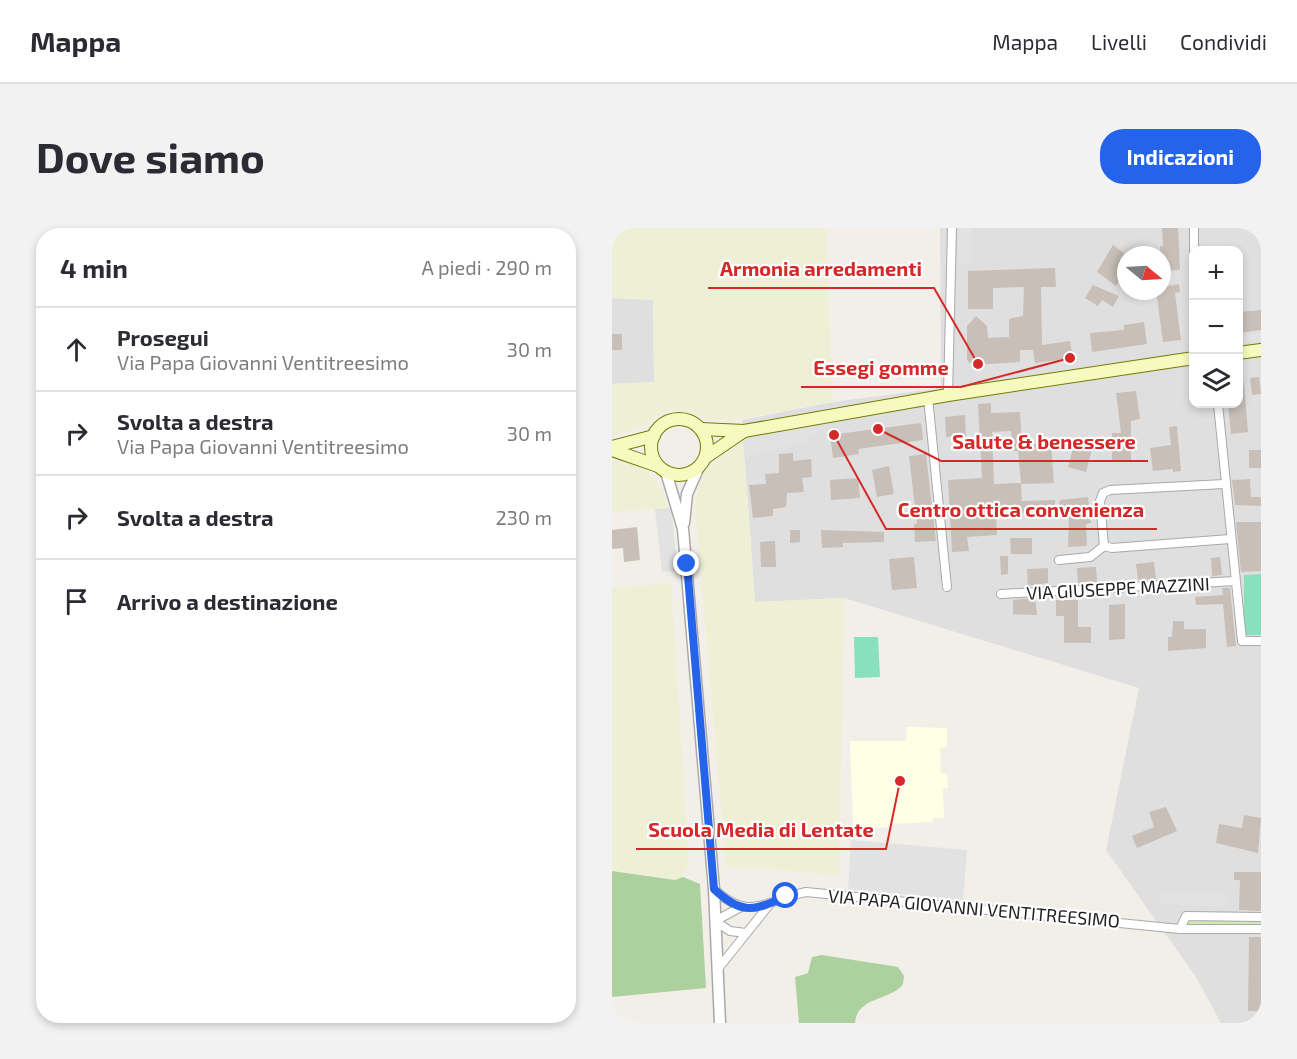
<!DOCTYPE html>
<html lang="it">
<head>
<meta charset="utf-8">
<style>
  :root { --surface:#fff; --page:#f2f2f3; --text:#2b2b33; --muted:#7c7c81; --line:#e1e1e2; --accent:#2563eb }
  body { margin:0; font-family:"Exo 2",sans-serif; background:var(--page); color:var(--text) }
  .controls { position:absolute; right:18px; top:18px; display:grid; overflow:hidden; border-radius:12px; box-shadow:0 3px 9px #0003 }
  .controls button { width:54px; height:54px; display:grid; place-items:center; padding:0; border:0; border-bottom:2px solid var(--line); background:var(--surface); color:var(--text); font:30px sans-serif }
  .compass { position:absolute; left:505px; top:18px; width:54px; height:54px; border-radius:50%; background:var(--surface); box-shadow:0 3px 9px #0003; rotate:108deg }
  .stop { position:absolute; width:18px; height:18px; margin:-14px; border:4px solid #2563eb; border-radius:50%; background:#fff }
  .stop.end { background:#2563eb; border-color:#fff; box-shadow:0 2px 6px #0008 }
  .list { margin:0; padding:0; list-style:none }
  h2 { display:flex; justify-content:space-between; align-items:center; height:78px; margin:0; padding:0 24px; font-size:26px }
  h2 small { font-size:20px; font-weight:400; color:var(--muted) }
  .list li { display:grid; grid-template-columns:39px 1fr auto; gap:18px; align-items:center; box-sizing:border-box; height:84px; padding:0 24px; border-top:2px solid var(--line) }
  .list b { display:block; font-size:22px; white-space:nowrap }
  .list p { margin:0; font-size:20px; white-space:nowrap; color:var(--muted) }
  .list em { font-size:20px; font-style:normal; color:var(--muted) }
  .icon { flex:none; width:33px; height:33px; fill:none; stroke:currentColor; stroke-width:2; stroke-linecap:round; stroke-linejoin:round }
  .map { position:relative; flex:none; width:649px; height:795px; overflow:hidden; border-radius:24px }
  header { display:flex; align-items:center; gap:36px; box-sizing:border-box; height:84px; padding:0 30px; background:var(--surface); border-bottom:2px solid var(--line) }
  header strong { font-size:28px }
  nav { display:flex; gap:33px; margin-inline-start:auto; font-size:21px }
  .intro { display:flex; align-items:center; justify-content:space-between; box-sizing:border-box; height:144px; padding:0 36px }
  h1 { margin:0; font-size:42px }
  .button { padding:15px 27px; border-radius:24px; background:var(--accent); color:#fff; font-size:21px; font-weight:700 }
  main { display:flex; gap:36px; padding:0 36px }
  aside { flex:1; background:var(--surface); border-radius:24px; box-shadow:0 3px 9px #0003 }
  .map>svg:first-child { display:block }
</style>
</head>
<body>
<header>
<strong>Mappa</strong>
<nav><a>Mappa</a><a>Livelli</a><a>Condividi</a></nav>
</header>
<div class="intro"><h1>Dove siamo</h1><a class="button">Indicazioni</a></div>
<main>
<aside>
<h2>4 min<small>A piedi · 290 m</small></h2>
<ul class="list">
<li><svg class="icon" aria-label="ahead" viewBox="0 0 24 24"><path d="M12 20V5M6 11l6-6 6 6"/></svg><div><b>Prosegui</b><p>Via Papa Giovanni Ventitreesimo</p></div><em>30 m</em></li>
<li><svg class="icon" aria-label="right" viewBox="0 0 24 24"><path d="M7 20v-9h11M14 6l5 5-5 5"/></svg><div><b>Svolta a destra</b><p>Via Papa Giovanni Ventitreesimo</p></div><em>30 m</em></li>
<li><svg class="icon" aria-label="right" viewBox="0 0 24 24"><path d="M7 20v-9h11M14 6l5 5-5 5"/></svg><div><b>Svolta a destra</b></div><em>230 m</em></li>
<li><svg class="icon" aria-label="arrive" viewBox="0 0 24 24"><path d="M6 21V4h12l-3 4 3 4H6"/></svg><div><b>Arrivo a destinazione</b></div></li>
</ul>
</aside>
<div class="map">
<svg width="649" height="795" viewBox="0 0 649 795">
  <rect width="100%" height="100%" fill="#f2efe9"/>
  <g fill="#e0dfdf" fill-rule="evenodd">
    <path d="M328 0H649V795H609L584 749 494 622 527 460 232 370 143 374 130 192 221 174 329 160ZM582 22H626V176H582ZM514 27H550V63H514Z"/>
    <path d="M0 70 41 72 42 155 0 156Z"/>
  </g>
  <path fill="#ffffe5" d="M295 499 335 500V519L328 520 329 545 335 546 336 560 331 561 332 590H321L320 594 276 596 275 599 251 600 250 596H241L238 513H294Z"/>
  <g fill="#eef0d5">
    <path d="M0 0H214L221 174 117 193 97 191 64 181 55 183 25 201 0 208V156L42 154 41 72 0 70Z"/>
    <path d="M131 212 143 374 232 370 227 647 114 638 83 278 88 253 96 240Z"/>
    <path d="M0 232 22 236 35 244 52 264 56 280 0 284Z"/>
    <path d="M59 355 77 635 68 652 0 643V360Z"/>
  </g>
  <path fill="#cdebb0" d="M576 693H649V698L576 697Z"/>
  <g fill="#add19e">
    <path d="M0 643 63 652 71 649 88 656 94 760 0 769Z"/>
    <path d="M210 727 286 739 292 748 291 756C279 773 245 768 243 795H187L183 749 196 745 200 729Z"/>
  </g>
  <g fill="#88e0be">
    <path d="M649 346V407H632V347Z"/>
    <path d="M242 409H266L268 449 243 450Z"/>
  </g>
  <g fill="#e2e2e2">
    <path d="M346 0H361L360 35H346Z"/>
    <path d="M649 105V113L627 115V108Z"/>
    <path d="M202 195 204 208 197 209 198 216 177 217 132 230 131 212Z"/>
    <path d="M59 280 66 343 50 344 43 281Z"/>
    <path d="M239 612 355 622 351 672 236 661Z"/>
    <path d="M549 665 614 667 612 679 548 676Z"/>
  </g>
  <g fill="#c7bfb8" fill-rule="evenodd">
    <path d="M550 0H566L568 42 550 43 548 18H551Z"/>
    <path d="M501 17 512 25 508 32 514 36V51L510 48 504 58 485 44Z"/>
    <path d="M443 40 444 59H429L430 117 458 113 461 130 423 135 421 122H408V134L360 137 355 132V98L364 88 375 98 376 110 397 109V91L411 88 412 59 381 60V81H356V43Z"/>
    <path d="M567 56 568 64 563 65 569 112 551 114 544 63H550V59Z"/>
    <path d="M481 57 507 68 501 79 490 72 486 78 473 70Z"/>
    <path d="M649 82V102L627 105V84Z"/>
    <path d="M532 94 535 116 480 124 478 105 512 102V97Z"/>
    <rect x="0" y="106" width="10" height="16"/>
    <path d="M647 149 649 166 640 167 638 150Z"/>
    <path d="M627 155H632L636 204 619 206 616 176H627Z"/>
    <path d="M524 163 528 191 519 193V233H500V205H509L504 165Z"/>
    <path d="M379 175V185L408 184 410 217 439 215 442 255 409 256 410 273 443 272 444 288 448 272 476 269 479 295 474 296 475 318 456 319 457 288 421 290V284L384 286 385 307 355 309 357 323 340 324 336 252 370 250 366 176ZM399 203 401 223H406L409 255 382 256 380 204Z"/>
    <path d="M353 187 354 208 334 209 333 189Z"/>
    <path d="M309 195 311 212 246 221 247 226 221 230 218 207Z"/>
    <path d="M565 198 569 243 561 244V241L541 243 538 220 559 217 557 199Z"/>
    <path d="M464 209 482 214 474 244 456 239Z"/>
    <rect x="637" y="222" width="12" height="18"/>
    <path d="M181 225V233L199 231 200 249 190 250 192 264 175 265 174 279 161 281V288L141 290 137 257 154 256 153 246 167 245V226Z"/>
    <path d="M314 226 324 313 303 314 302 296H305L297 228Z"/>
    <path d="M277 238 282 266 265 269 260 242Z"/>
    <path d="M246 250 248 270 219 272 218 252Z"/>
    <path d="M638 251 639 269H649V278L623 277 620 252Z"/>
    <path d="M624 294H649V343L629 344Z"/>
    <path d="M25 299 28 332 12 334 11 320 0 321V302Z"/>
    <path d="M178 302H188V314L178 315Z"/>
    <path d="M209 302 272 304V314L231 315V319L210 320Z"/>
    <path d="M398 310H420V326H399Z"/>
    <path d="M163 313 164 339H149L148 314Z"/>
    <path d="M388 328H396V346L389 347Z"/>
    <path d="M302 329 305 360 280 362 277 331Z"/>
    <path d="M608 329 610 347 600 348 599 330Z"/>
    <path d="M542 334 544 351 526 352 524 336Z"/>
    <path d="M484 339 485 354 466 355 465 340Z"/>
    <path d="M436 340V355L416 358 415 341Z"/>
    <path d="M610 360H618L624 418 615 419 611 376 584 377 583 369 611 367Z"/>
    <path d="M423 370 425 387 401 386V372Z"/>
    <path d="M444 372H466V399H479V415H452V388H444Z"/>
    <path d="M513 376V411L497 412V377Z"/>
    <path d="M561 393H572V401H594V420L556 423V409H560Z"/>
    <path d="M554 579 565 603 525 620 520 608 542 599 537 584Z"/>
    <path d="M632 587 649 590 646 625 604 615 607 596 630 600Z"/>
    <path d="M622 644H649V683L627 682 628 652H622Z"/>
    <path d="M637 709H649V783H636Z"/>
  </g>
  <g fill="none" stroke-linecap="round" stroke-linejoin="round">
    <g stroke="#a9a9a9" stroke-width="10">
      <g id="minor">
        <path d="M582 0V22"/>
        <path d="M336 167 340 0"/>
        <path d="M316 170 335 359"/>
        <path d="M606 176 630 413H649"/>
        <path d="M492 318 488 273 491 265 498 262 612 256"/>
        <path d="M492 318 500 320 618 311"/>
        <path d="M447 332 478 329 492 318"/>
        <path d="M389 366 623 353"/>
        <path d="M102 661C138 695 153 672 194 664L568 701H649"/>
        <path d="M127 680 103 693 118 703 134 705"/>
        <path d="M568 701 574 688 649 689"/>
        <path d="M105 742 157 677"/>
      </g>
    </g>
    <g stroke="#a9a9a9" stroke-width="13">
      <g id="tertiary">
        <path d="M54 244 71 301 102 661 108 795"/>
        <path d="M72 295 75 266 86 241"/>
      </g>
    </g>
    <g stroke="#707d05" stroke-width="14">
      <g id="secondary">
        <path d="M626 125 649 122"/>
        <circle cx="67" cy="219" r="28"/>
        <path d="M89 201 132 203 336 167 582 130"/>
        <path d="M0 219 42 208"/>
        <path d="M0 222 46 238"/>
        <path d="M94 229 132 203"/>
      </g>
    </g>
    <use href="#minor" stroke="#fff" stroke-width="8"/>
    <use href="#tertiary" stroke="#fff" stroke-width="10"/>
    <use href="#secondary" stroke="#f7fabf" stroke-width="12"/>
  </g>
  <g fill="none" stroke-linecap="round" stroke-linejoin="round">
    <path stroke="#2563eb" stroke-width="8" d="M75 336 102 661C128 686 142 684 174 668"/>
  </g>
  <g text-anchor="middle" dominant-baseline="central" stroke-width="4.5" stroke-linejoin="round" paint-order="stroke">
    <g font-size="18" fill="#222" stroke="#fff">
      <text transform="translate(506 360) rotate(-3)">VIA GIUSEPPE MAZZINI</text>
      <text transform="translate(362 680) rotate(5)">VIA PAPA GIOVANNI VENTITREESIMO</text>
    </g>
  </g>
  <path fill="none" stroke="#d62828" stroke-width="2" d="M366 136L322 60H96M458 130L349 159H189M266 201L329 233H536M222 207L274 301H545M288 553L274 621H24"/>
  <g fill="#d62828" stroke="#fff" stroke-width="2">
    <circle cx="366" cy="136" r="6"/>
    <circle cx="458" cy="130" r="6"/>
    <circle cx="266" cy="201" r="6"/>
    <circle cx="222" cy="207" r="6"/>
    <circle cx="288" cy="553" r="6"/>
  </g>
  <g font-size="20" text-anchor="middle" font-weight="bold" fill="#d62828" stroke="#fff" stroke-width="4.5" stroke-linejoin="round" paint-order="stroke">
    <text x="209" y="48">Armonia arredamenti</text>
    <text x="269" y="147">Essegi gomme</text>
    <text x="432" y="221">Salute &amp; benessere</text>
    <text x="409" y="289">Centro ottica convenienza</text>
    <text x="149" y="609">Scuola Media di Lentate</text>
  </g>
</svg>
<div class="controls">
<button>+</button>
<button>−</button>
<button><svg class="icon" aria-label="layers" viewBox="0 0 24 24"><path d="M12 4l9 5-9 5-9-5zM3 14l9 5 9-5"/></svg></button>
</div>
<svg class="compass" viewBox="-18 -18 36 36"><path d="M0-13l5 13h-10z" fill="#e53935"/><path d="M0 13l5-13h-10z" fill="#7c7c81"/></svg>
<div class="stop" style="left:174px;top:668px"></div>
<div class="stop end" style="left:75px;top:336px"></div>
</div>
</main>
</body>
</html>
